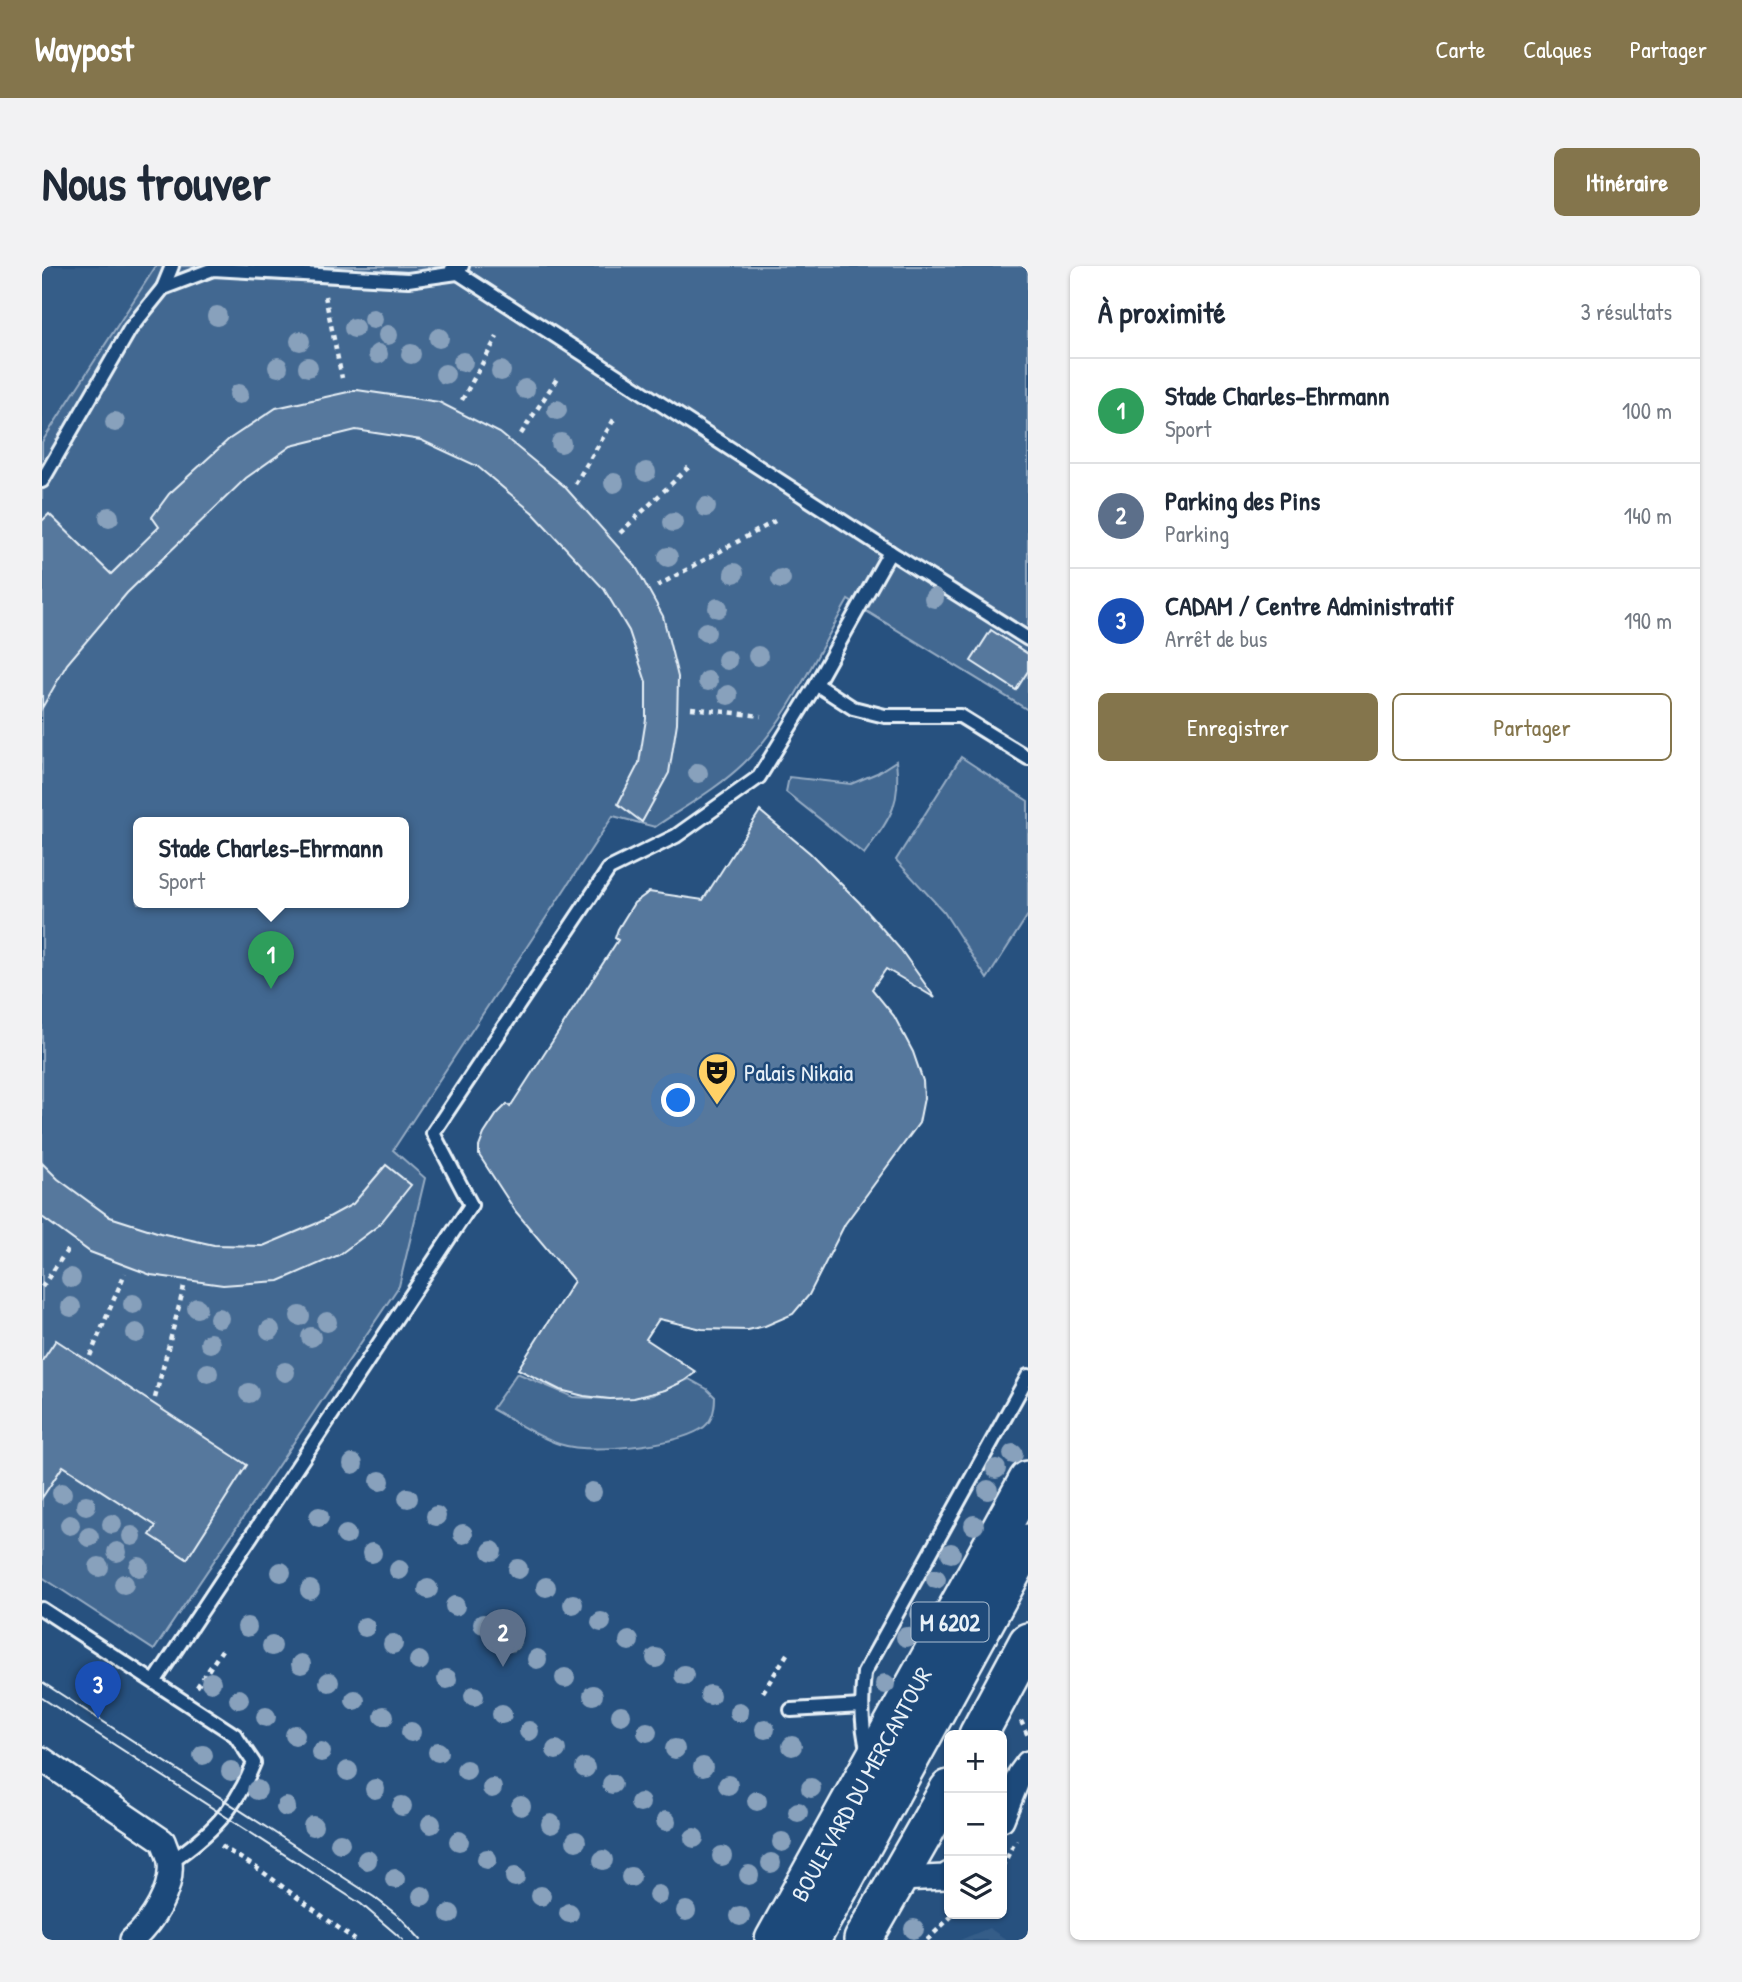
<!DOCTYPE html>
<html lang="fr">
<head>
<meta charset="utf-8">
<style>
  :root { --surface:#fff; --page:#f2f2f3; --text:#1f2937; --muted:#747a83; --line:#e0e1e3; --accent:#84754c }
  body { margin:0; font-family:"Patrick Hand",sans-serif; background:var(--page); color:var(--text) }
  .controls { position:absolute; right:21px; bottom:21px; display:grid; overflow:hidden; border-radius:10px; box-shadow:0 2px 5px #0004 }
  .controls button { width:63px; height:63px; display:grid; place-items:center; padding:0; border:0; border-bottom:2px solid var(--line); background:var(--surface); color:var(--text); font:35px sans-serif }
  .you { position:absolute; left:637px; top:835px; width:24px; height:24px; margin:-18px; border:5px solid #fff; border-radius:50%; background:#1a73e8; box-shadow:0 0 0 10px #1a73e833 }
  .badge { display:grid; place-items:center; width:46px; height:46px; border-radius:50%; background:var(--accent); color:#fff; font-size:23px; font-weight:700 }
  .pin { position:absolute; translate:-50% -58px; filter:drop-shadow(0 2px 4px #0008) }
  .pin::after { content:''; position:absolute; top:37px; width:24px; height:21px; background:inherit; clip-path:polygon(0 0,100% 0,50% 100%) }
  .popup { position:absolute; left:91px; top:551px; width:276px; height:91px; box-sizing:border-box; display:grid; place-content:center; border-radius:10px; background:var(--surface); filter:drop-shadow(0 2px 5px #0005); font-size:23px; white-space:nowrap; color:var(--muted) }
  .popup b { font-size:26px; color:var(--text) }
  .popup::after { content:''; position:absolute; left:50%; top:100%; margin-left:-14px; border:14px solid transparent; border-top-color:var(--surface) }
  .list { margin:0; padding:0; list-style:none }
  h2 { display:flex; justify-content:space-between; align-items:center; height:91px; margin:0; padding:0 28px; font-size:30px }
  h2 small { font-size:23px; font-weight:400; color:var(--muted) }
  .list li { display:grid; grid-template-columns:46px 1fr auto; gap:21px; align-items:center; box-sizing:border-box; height:105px; padding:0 28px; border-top:2px solid var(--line) }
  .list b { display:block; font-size:26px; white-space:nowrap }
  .list p { margin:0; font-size:23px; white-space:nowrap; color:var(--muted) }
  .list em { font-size:23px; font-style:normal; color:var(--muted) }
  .actions { display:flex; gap:14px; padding:21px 28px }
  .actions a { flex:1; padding:16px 0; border:2px solid var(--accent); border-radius:10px; text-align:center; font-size:24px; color:var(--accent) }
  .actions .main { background:var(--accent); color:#fff }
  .icon { flex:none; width:38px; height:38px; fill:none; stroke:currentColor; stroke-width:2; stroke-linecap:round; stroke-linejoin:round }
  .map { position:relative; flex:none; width:986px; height:1674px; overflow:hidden; border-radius:10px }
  header { display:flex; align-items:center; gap:42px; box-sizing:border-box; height:98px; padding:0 35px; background:var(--accent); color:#fff }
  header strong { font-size:33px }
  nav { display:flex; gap:38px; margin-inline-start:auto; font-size:24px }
  .intro { display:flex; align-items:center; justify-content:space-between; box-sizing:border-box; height:168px; padding:0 42px }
  h1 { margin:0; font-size:49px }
  .button { padding:18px 32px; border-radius:10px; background:var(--accent); color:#fff; font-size:24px; font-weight:700 }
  main { display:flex; gap:42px; padding:0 42px }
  aside { flex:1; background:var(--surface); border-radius:10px; box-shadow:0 2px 5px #0004 }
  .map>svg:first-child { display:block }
</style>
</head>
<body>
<header>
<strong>Waypost</strong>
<nav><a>Carte</a><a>Calques</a><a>Partager</a></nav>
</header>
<div class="intro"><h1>Nous trouver</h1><a class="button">Itinéraire</a></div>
<main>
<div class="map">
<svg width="986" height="1674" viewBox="0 0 986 1674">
  <rect width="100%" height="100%" fill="#27517f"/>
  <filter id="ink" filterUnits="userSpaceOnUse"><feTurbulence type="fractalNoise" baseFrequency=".0143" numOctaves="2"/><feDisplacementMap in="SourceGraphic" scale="14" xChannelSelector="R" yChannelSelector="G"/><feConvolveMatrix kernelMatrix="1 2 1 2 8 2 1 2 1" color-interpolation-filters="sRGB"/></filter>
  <g filter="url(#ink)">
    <g fill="#355d88">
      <path d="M0 0H114L0 176Z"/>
      <path d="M947 1662 965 1674H918Z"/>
    </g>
    <g fill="#436891" stroke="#96acc4" stroke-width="2" fill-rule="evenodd">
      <path d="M114 0H986V444L806 334C776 386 745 456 701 498 675 523 642 541 613 561L571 550 351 884 383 912 357 1020 112 1384 0 1311V176ZM96 557H362V637H96Z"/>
      <path d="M919 491 986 535V649L945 713 902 646 854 594Z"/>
      <path d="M854 495C860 540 847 553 822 588L744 526 747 511 809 518 835 507Z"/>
      <path d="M475 1107 531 1131 569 1133 610 1129 647 1113 665 1123 673 1131C673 1143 670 1157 659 1163 631 1180 548 1188 517 1178 495 1171 470 1154 450 1143Z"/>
    </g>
    <g fill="#57789d" stroke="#e8f1f8" stroke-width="2">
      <path d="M315 124 397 136 458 167 522 220 594 301 621 350 636 411 635 457 627 507 600 556 576 538 597 497 604 453V416L587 365 562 323 491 247 435 200 379 174 314 164 249 180 204 212 85 327 25 398 0 442V255L7 248 69 308 117 261 110 251 127 228 186 174 234 142Z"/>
      <path d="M949 364 986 388V405L974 424 929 395Z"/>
      <path d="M718 545 768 587 817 636 859 684 893 732 844 703 830 723 852 750 871 786 881 815 882 832 877 857 803 958 767 1029 751 1048 723 1060 706 1064 660 1063 617 1053 604 1073 654 1106 642 1115 623 1124 592 1132 568 1133 542 1130 518 1124 476 1103 532 1015 474 946 437 889V881L442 868 455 848 465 838 468 841 576 674 573 672 576 663 592 637 607 626 661 634Z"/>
      <path d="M0 897 16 913 68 951 118 967 172 979 221 980 278 956 311 938 344 899 369 919 337 959 297 989 237 1015 181 1019 109 1009 48 986 0 951Z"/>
      <path d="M14 1074 205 1199 145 1293 108 1269 114 1260 21 1200 0 1232V1095Z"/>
    </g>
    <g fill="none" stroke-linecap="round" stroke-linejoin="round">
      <g stroke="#e8f1f8" stroke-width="18">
        <g id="lane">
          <path d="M410 3 848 286"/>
          <path d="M121 22 130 0"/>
          <path d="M0 215 88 63 121 22 171 3 366 14 415 7 420 0"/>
          <path d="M774 418 848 286 986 373"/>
          <path d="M0 1343 193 1469 212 1497C193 1544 169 1568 128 1596"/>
          <path d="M113 1415 429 939 391 867 567 603 634 570 717 511 774 418 811 442 843 450H918L986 492"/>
          <path d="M749 1444 820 1440"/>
          <path d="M826 1486C819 1460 819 1435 822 1407L986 1110"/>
        </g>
      </g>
      <g stroke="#e8f1f8" stroke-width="28">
        <g id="street">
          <path d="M0 1493 121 1575C123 1581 127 1589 128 1596 131 1624 110 1657 90 1674"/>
          <path d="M960 1553 978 1508 986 1497"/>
          <path d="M858 1613 903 1611 907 1608"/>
        </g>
      </g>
      <g stroke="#e8f1f8" stroke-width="42">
        <g id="primary">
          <path d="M936 1469 986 1376"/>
          <path d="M732 1674 986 1214"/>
          <path d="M769 1674 986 1277"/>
          <path d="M821 1674 907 1523"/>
        </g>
      </g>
      <g stroke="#e8f1f8" stroke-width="4.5" stroke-dasharray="5 5" stroke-linecap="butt">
        <path d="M283 30 300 112"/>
        <path d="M420 134 455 71"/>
        <path d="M479 168 516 111"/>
        <path d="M533 218 574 150"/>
        <path d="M578 267 649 199"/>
        <path d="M615 320 733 255"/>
        <path d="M649 442 719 450"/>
        <path d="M0 1021 28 980"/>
        <path d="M48 1090 83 1007"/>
        <path d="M113 1132 142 1021"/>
        <path d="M155 1421 180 1384"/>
        <path d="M721 1426 747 1385"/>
        <path d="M979 1455 986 1470"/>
        <path d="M179 1580 218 1604 313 1674"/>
        <path d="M960 1601 974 1574"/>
        <path d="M885 1674 912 1648"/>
      </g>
      <use href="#lane" stroke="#1f4a7a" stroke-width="12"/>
      <use href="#street" stroke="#1f4a7a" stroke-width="23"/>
      <use href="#primary" stroke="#1f4a7a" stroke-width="37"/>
      <g stroke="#e8f1f8" stroke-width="2">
        <path d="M0 1416 332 1631 359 1652 379 1674"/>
        <path d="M0 1432 319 1638 361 1674"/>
      </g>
    </g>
    <g fill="#88a1bc">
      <circle cx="175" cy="50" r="10"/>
      <circle cx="331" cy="53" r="10"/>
      <circle cx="312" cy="62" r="10"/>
      <circle cx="346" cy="69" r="10"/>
      <circle cx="397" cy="72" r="10"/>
      <circle cx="258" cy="75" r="10"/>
      <circle cx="336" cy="88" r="10"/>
      <circle cx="369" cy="88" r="10"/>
      <circle cx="421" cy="96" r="10"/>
      <circle cx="236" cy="101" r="10"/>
      <circle cx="266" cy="101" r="10"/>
      <circle cx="459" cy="105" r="10"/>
      <circle cx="403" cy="108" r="10"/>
      <circle cx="483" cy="123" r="10"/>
      <circle cx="197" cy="128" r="10"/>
      <circle cx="515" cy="144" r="10"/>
      <circle cx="73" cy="156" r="10"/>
      <circle cx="519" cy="177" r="10"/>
      <circle cx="604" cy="206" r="10"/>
      <circle cx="572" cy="217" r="10"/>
      <circle cx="664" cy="241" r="10"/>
      <circle cx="67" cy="251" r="10"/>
      <circle cx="631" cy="256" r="10"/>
      <circle cx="626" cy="291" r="10"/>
      <circle cx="692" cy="307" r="10"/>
      <circle cx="739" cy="313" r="10"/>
      <circle cx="892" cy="332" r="10"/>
      <circle cx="676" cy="342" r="10"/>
      <circle cx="664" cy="366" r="10"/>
      <circle cx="716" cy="390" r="10"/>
      <circle cx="685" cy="394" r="10"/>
      <circle cx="666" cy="415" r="10"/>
      <circle cx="686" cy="429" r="10"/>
      <circle cx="656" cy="507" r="10"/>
      <circle cx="29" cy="1012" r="10"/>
      <circle cx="91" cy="1038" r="10"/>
      <circle cx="29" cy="1041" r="10"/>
      <circle cx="155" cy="1042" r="10"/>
      <circle cx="258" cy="1050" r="10"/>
      <circle cx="177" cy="1052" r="10"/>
      <circle cx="285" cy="1056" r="10"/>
      <circle cx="228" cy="1064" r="10"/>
      <circle cx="94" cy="1067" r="10"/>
      <circle cx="269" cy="1071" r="10"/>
      <circle cx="168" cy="1077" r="10"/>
      <circle cx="243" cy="1106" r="10"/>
      <circle cx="166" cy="1107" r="10"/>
      <circle cx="207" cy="1127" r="10"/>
      <circle cx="971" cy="1188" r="10"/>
      <circle cx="311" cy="1198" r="10"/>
      <circle cx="954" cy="1203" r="10"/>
      <circle cx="338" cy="1215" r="10"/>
      <circle cx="946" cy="1224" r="10"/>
      <circle cx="550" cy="1226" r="10"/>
      <circle cx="20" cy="1227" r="10"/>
      <circle cx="366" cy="1232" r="10"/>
      <circle cx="44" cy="1239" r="10"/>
      <circle cx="394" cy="1250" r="10"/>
      <circle cx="277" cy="1251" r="10"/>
      <circle cx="70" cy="1258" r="10"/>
      <circle cx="28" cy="1259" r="10"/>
      <circle cx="932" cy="1259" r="10"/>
      <circle cx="421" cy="1268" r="10"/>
      <circle cx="304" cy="1269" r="10"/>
      <circle cx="90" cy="1270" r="10"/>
      <circle cx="47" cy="1271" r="10"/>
      <circle cx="450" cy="1285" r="10"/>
      <circle cx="75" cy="1286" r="10"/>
      <circle cx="330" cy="1287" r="10"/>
      <circle cx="909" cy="1287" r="10"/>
      <circle cx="57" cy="1301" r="10"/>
      <circle cx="97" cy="1301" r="10"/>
      <circle cx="476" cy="1303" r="10"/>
      <circle cx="357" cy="1304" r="10"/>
      <circle cx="239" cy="1306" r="10"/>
      <circle cx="894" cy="1313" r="10"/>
      <circle cx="82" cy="1318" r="10"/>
      <circle cx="504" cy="1321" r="10"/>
      <circle cx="386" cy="1323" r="10"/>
      <circle cx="268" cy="1324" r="10"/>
      <circle cx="531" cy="1338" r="10"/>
      <circle cx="413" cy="1340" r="10"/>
      <circle cx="878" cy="1348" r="10"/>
      <circle cx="559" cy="1356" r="10"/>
      <circle cx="441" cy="1358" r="10"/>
      <circle cx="205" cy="1361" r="10"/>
      <circle cx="323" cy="1361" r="10"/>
      <circle cx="864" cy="1371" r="10"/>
      <circle cx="587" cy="1375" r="10"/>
      <circle cx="469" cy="1376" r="10"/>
      <circle cx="351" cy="1378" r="10"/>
      <circle cx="230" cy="1380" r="10"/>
      <circle cx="614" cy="1392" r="10"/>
      <circle cx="495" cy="1393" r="10"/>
      <circle cx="377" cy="1395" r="10"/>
      <circle cx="259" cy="1398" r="10"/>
      <circle cx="642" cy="1409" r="10"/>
      <circle cx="523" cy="1412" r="10"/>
      <circle cx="405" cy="1413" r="10"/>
      <circle cx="169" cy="1416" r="10"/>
      <circle cx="287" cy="1416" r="10"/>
      <circle cx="843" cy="1418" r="10"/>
      <circle cx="551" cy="1429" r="10"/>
      <circle cx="668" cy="1429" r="10"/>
      <circle cx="432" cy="1430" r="10"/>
      <circle cx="197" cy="1433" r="10"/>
      <circle cx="313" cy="1434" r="10"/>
      <circle cx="697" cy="1446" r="10"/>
      <circle cx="460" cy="1448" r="10"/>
      <circle cx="579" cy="1449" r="10"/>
      <circle cx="342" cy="1450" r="10"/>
      <circle cx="224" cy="1451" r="10"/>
      <circle cx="723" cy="1463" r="10"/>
      <circle cx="487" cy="1465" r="10"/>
      <circle cx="369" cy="1466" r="10"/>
      <circle cx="605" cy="1466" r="10"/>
      <circle cx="253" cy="1469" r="10"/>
      <circle cx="750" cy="1480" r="10"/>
      <circle cx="633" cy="1483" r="10"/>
      <circle cx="514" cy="1484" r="10"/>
      <circle cx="279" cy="1486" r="10"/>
      <circle cx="396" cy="1486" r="10"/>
      <circle cx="161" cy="1489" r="10"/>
      <circle cx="661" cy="1501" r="10"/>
      <circle cx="543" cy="1502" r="10"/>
      <circle cx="424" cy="1504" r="10"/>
      <circle cx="189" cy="1505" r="10"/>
      <circle cx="306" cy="1505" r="10"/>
      <circle cx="570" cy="1518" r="10"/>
      <circle cx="686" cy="1519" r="10"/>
      <circle cx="450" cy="1522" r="10"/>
      <circle cx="769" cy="1522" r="10"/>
      <circle cx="333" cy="1523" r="10"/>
      <circle cx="215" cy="1524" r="10"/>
      <circle cx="715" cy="1535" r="10"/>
      <circle cx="598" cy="1537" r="10"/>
      <circle cx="360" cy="1540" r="10"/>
      <circle cx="479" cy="1540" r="10"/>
      <circle cx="244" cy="1541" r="10"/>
      <circle cx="756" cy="1546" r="10"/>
      <circle cx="624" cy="1555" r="10"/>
      <circle cx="389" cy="1558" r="10"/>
      <circle cx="509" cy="1558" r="10"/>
      <circle cx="271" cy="1560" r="10"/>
      <circle cx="652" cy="1572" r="10"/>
      <circle cx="417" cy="1575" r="10"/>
      <circle cx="534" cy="1575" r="10"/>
      <circle cx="740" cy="1576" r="10"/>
      <circle cx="298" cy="1577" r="10"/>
      <circle cx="680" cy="1590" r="10"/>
      <circle cx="445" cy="1593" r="10"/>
      <circle cx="325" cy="1594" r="10"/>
      <circle cx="561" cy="1594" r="10"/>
      <circle cx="729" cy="1597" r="10"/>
      <circle cx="707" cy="1609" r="10"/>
      <circle cx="473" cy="1611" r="10"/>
      <circle cx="589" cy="1611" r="10"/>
      <circle cx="353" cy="1613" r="10"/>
      <circle cx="616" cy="1629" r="10"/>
      <circle cx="380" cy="1630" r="10"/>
      <circle cx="499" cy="1630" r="10"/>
      <circle cx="644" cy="1645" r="10"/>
      <circle cx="527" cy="1647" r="10"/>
      <circle cx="408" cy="1648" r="10"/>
      <circle cx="698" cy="1650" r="10"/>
      <circle cx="872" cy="1663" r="10"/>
    </g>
  </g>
  <defs>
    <g id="theatre-pin" transform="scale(2.0125)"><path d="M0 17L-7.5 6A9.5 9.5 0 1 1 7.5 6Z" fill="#ffd166" stroke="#1f4a7a"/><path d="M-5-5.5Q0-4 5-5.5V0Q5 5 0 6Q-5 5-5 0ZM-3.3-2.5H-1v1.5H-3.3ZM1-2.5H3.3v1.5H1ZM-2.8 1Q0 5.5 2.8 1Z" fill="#111"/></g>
  </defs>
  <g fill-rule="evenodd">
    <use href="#theatre-pin" x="675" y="806"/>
  </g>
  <g text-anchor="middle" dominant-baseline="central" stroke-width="5" stroke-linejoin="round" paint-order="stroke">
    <rect fill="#1f4a7a" stroke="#acbfd2" stroke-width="2" x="869.5" y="1336.5" width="77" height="39" rx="5"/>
    <g font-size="23" font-weight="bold" fill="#e8f1f8">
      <text x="908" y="1356">M 6202</text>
    </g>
    <g font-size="24" fill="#e8f1f8" stroke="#1f4a7a" text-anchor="start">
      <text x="702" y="806">Palais Nikaia</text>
    </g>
    <g font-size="24" fill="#e8f1f8" stroke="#1f4a7a">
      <text transform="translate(819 1518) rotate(-61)">BOULEVARD DU MERCANTOUR</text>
    </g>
  </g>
</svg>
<div class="controls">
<button>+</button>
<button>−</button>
<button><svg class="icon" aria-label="layers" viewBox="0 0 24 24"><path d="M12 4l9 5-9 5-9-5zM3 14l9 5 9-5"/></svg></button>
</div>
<div class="you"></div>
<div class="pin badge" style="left:229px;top:723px;background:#2e9e5b">1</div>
<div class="popup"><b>Stade Charles-Ehrmann</b>Sport</div>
<div class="pin badge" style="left:461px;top:1401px;background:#5c6f8a">2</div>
<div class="pin badge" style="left:56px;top:1453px;background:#1a4fb4">3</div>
</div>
<aside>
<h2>À proximité<small>3 résultats</small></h2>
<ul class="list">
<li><span class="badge" style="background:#2e9e5b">1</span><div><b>Stade Charles-Ehrmann</b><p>Sport</p></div><em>100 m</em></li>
<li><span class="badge" style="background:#5c6f8a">2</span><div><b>Parking des Pins</b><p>Parking</p></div><em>140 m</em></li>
<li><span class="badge" style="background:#1a4fb4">3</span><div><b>CADAM / Centre Administratif</b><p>Arrêt de bus</p></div><em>190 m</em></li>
</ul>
<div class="actions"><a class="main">Enregistrer</a><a>Partager</a></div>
</aside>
</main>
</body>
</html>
